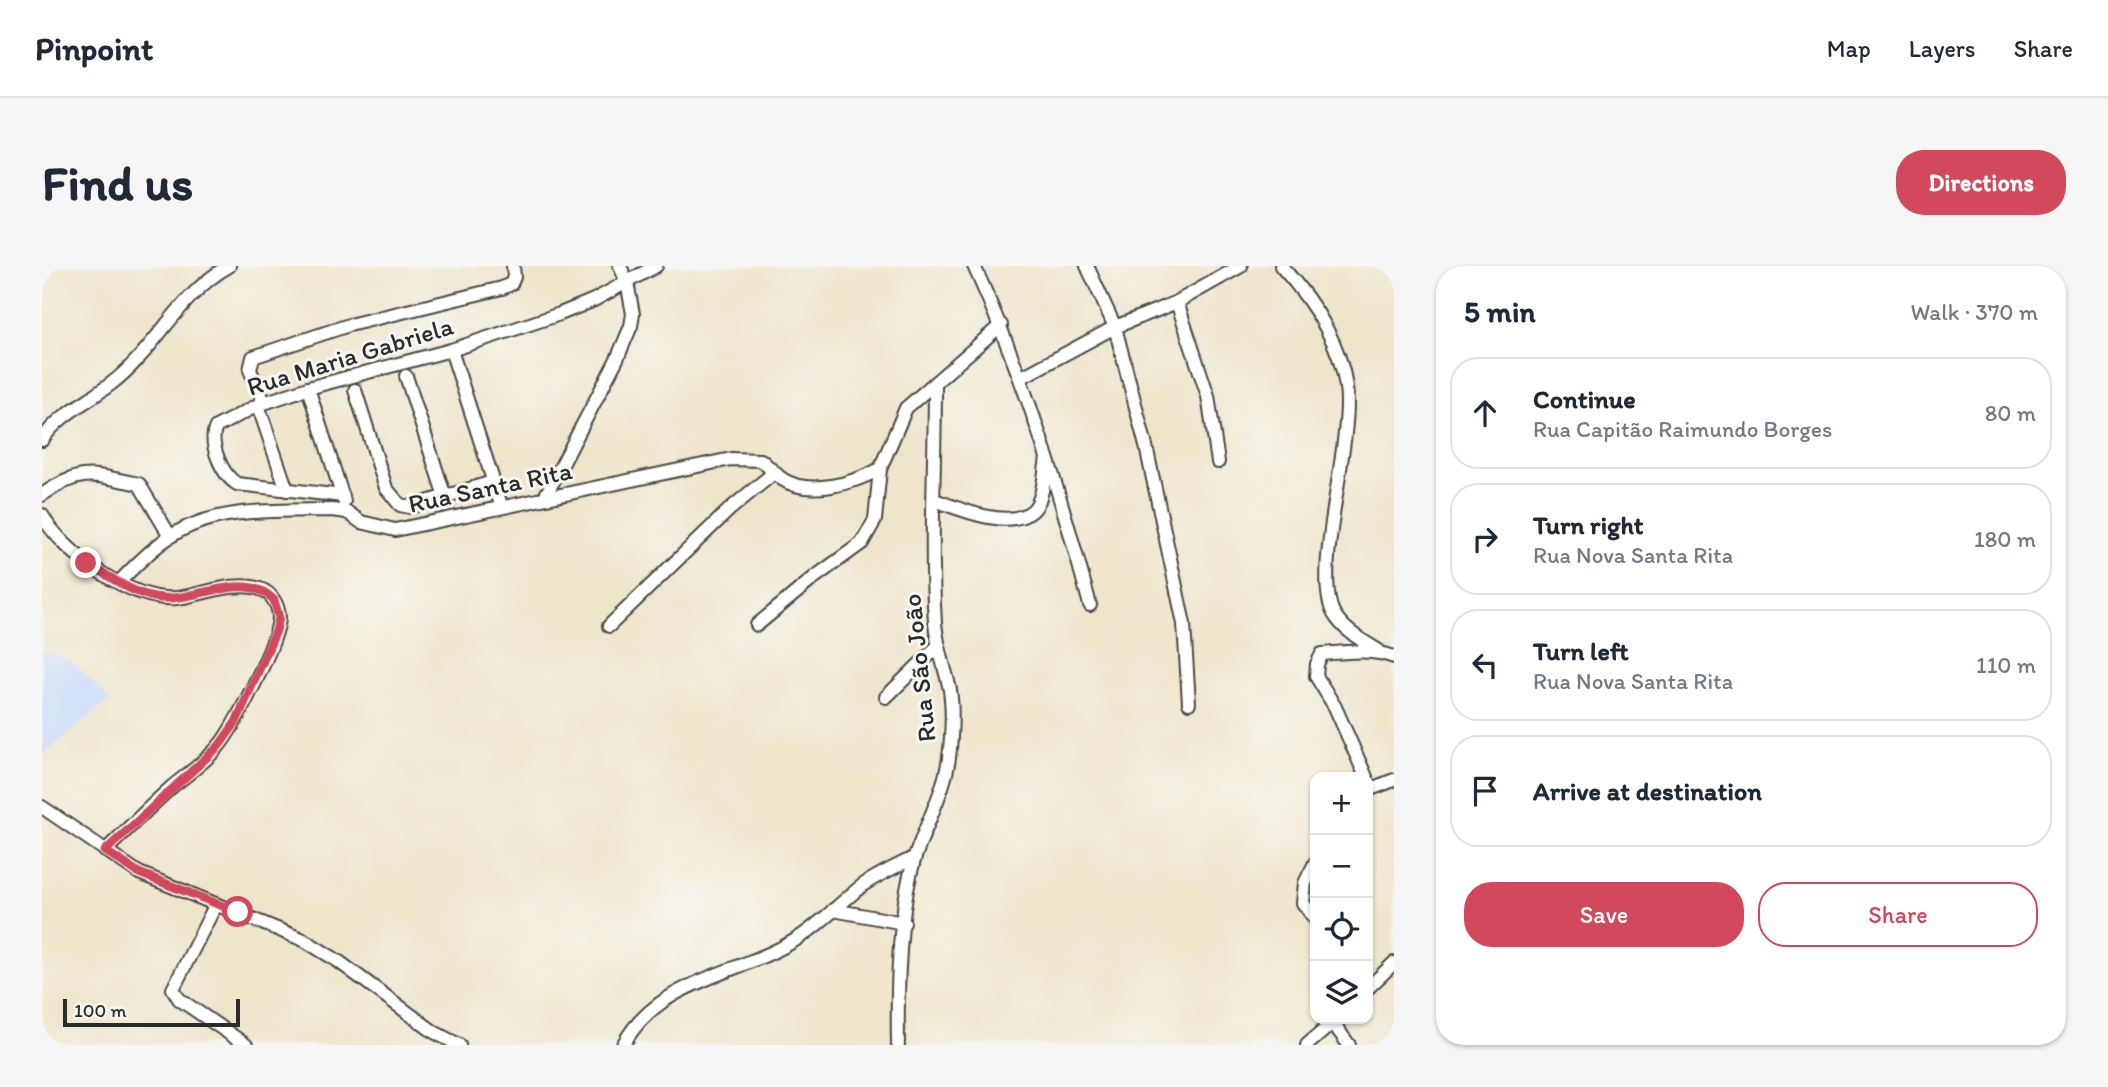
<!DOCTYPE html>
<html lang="en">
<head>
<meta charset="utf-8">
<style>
  :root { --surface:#fff; --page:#f6f6f7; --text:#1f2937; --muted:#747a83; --line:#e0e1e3; --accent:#d1495b }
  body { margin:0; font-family:Itim,sans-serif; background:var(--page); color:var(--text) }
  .controls { position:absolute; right:21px; bottom:21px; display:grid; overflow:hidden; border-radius:14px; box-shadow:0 2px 5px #0004 }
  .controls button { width:63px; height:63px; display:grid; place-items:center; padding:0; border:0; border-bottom:2px solid var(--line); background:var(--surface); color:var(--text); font:35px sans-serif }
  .scale { position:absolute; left:21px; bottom:18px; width:177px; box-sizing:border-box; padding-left:7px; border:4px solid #2b2b2b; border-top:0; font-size:19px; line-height:24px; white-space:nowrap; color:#2b2b2b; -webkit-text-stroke:5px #f6f6f2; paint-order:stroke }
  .stop { position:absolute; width:21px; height:21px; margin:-16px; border:5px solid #d1495b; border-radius:50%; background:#fff }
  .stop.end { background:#d1495b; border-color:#fff; box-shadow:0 2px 7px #0008 }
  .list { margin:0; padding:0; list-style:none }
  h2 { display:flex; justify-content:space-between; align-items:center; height:91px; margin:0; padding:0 28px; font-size:30px }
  h2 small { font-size:23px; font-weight:400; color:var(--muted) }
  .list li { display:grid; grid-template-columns:46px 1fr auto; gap:21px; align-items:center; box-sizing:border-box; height:112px; margin:0 14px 14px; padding:0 14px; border:2px solid var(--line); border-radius:28px }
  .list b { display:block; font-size:26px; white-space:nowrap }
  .list p { margin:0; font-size:23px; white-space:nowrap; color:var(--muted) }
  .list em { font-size:23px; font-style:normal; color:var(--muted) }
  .actions { display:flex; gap:14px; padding:21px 28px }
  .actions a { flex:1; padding:16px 0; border:2px solid var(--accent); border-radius:28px; text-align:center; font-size:24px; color:var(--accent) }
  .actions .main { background:var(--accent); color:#fff }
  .icon { flex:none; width:38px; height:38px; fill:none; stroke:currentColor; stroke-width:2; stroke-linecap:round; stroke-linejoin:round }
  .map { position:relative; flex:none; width:1352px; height:779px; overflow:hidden; border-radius:28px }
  header { display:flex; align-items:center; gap:42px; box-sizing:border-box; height:98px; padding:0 35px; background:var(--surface); border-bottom:2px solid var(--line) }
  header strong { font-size:33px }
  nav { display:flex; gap:38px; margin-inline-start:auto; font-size:24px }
  .intro { display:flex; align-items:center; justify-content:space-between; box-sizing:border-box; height:168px; padding:0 42px }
  h1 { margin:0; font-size:49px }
  .button { padding:18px 32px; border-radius:28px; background:var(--accent); color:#fff; font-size:24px; font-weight:700 }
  main { display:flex; gap:42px; padding:0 42px }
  aside { flex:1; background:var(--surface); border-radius:28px; box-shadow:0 2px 5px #0004 }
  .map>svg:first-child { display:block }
</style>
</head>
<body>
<header>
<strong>Pinpoint</strong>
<nav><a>Map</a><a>Layers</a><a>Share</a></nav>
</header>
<div class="intro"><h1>Find us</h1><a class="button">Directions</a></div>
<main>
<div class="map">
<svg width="1352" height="779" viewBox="0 0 1352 779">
  <rect width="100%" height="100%" fill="#f6f6f2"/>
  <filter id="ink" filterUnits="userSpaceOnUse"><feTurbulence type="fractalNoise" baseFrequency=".0143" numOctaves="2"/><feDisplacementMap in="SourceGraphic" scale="14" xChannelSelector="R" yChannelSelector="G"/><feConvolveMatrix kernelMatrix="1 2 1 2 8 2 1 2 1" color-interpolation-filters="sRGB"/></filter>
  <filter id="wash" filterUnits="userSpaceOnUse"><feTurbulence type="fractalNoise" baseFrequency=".00686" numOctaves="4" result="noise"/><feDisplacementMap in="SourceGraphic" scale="28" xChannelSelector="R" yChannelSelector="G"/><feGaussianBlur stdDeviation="1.57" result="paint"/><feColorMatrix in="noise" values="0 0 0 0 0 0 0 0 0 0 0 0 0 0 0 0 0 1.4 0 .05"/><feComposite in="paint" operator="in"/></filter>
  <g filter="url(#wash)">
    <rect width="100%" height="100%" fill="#efe5cb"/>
    <path fill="#cbdbf9" d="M0 384 31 396 68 434 0 489Z"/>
  </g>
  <g filter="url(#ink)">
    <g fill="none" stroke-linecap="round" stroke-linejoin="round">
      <g stroke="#484743" stroke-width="16">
        <g id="minor">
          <path d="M932 0C982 110 1017 223 1048 339"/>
          <path d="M1045 0 1073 61 1104 180 1142 358 1147 437"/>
          <path d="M1239 0C1269 33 1298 75 1304 121 1312 174 1269 308 1292 348 1302 365 1321 375 1337 385"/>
          <path d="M0 3 3 0"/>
          <path d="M1135 36 1166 130 1176 196"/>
          <path d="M409 84 459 239"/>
          <path d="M364 110 403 231"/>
          <path d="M978 112 1073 61 1135 36 1199 0"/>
          <path d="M266 122 302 235"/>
          <path d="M313 124 344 222 358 239 368 241 451 216"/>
          <path d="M222 136 208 104 211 91 307 59 460 22 469 18 472 11 471 0"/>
          <path d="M216 139 245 224"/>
          <path d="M0 174C17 148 46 136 70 117 114 83 138 27 187 0"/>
          <path d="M0 229C41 201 51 209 97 218L128 270"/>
          <path d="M301 230 195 218C180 209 166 177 174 161L216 139 266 122 409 84 518 48 552 34 614 0"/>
          <path d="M503 231 575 93 589 60 591 48 585 16 578 0"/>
          <path d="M893 234C917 243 966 264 990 245 1002 235 1002 207 1005 192"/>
          <path d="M0 249C21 287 91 337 135 332 159 329 195 314 218 323 230 327 237 340 237 352 236 375 192 463 176 481 163 496 147 507 132 519 108 540 86 563 63 585"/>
          <path d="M78 315C93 300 108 284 126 272 171 240 238 245 290 244L305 246 319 256 353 264 689 193 719 194C726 200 733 208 740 213 767 231 812 217 838 203"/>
          <path d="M715 359 773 311 820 277 833 254 838 203 864 142 959 59"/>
          <path d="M567 360 688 243 733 206"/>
          <path d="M844 431 896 380"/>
          <path d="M1324 511 1293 441 1274 410 1275 398 1280 388C1304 386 1329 382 1352 391"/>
          <path d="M1326 524 1352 514"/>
          <path d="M0 541 97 607 262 674 296 695 392 766 417 779"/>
          <path d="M1273 597 1263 617 1261 637 1273 653"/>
          <path d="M174 638 131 723 137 733 204 779"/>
          <path d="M791 644 862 657"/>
          <path d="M1326 722 1352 697"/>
          <path d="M1291 757 1307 779"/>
          <path d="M581 779C616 713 698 709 755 673 779 658 799 636 821 619 837 608 855 600 873 591"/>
          <path d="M856 779C855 722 856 649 872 594 884 556 905 523 908 483 910 463 911 444 908 424 903 401 895 381 893 357 888 278 893 197 893 117"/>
          <path d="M1265 779 1295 753"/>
        </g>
      </g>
      <use href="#minor" stroke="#fff" stroke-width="12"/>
    </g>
  </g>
  <g fill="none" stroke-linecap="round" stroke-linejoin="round" filter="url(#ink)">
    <path stroke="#d1495b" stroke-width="9" d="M44 297C65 308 88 327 112 331 150 339 202 302 232 334L237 352 234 365 194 456 177 480 63 585 97 607 196 646"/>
  </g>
  <g text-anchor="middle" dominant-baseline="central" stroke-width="6" stroke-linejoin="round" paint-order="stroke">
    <g font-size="26" fill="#2b2b2b" stroke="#f6f6f2">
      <text transform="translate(308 90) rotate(-17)">Rua Maria Gabriela</text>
      <text transform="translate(448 221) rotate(-12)">Rua Santa Rita</text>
      <text transform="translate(877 402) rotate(-96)">Rua São João</text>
    </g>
  </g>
</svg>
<div class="controls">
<button>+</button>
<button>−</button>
<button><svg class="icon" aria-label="locate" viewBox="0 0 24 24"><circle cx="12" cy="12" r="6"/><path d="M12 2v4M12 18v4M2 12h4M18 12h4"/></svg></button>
<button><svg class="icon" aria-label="layers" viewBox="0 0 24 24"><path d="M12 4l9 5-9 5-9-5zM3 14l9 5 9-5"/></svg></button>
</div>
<div class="scale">100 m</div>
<div class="stop" style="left:196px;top:646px"></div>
<div class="stop end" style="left:44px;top:297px"></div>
</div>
<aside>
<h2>5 min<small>Walk · 370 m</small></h2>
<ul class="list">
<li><svg class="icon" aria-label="ahead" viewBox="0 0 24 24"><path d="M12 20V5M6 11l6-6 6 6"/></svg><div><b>Continue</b><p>Rua Capitão Raimundo Borges</p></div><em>80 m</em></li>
<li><svg class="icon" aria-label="right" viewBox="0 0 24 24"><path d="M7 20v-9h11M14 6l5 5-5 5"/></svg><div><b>Turn right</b><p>Rua Nova Santa Rita</p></div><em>180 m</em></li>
<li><svg class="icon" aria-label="left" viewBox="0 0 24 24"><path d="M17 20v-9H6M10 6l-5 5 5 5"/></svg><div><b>Turn left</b><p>Rua Nova Santa Rita</p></div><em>110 m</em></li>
<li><svg class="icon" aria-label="arrive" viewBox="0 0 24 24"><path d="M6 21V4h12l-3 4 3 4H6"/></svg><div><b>Arrive at destination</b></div></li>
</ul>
<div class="actions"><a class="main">Save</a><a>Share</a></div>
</aside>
</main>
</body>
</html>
